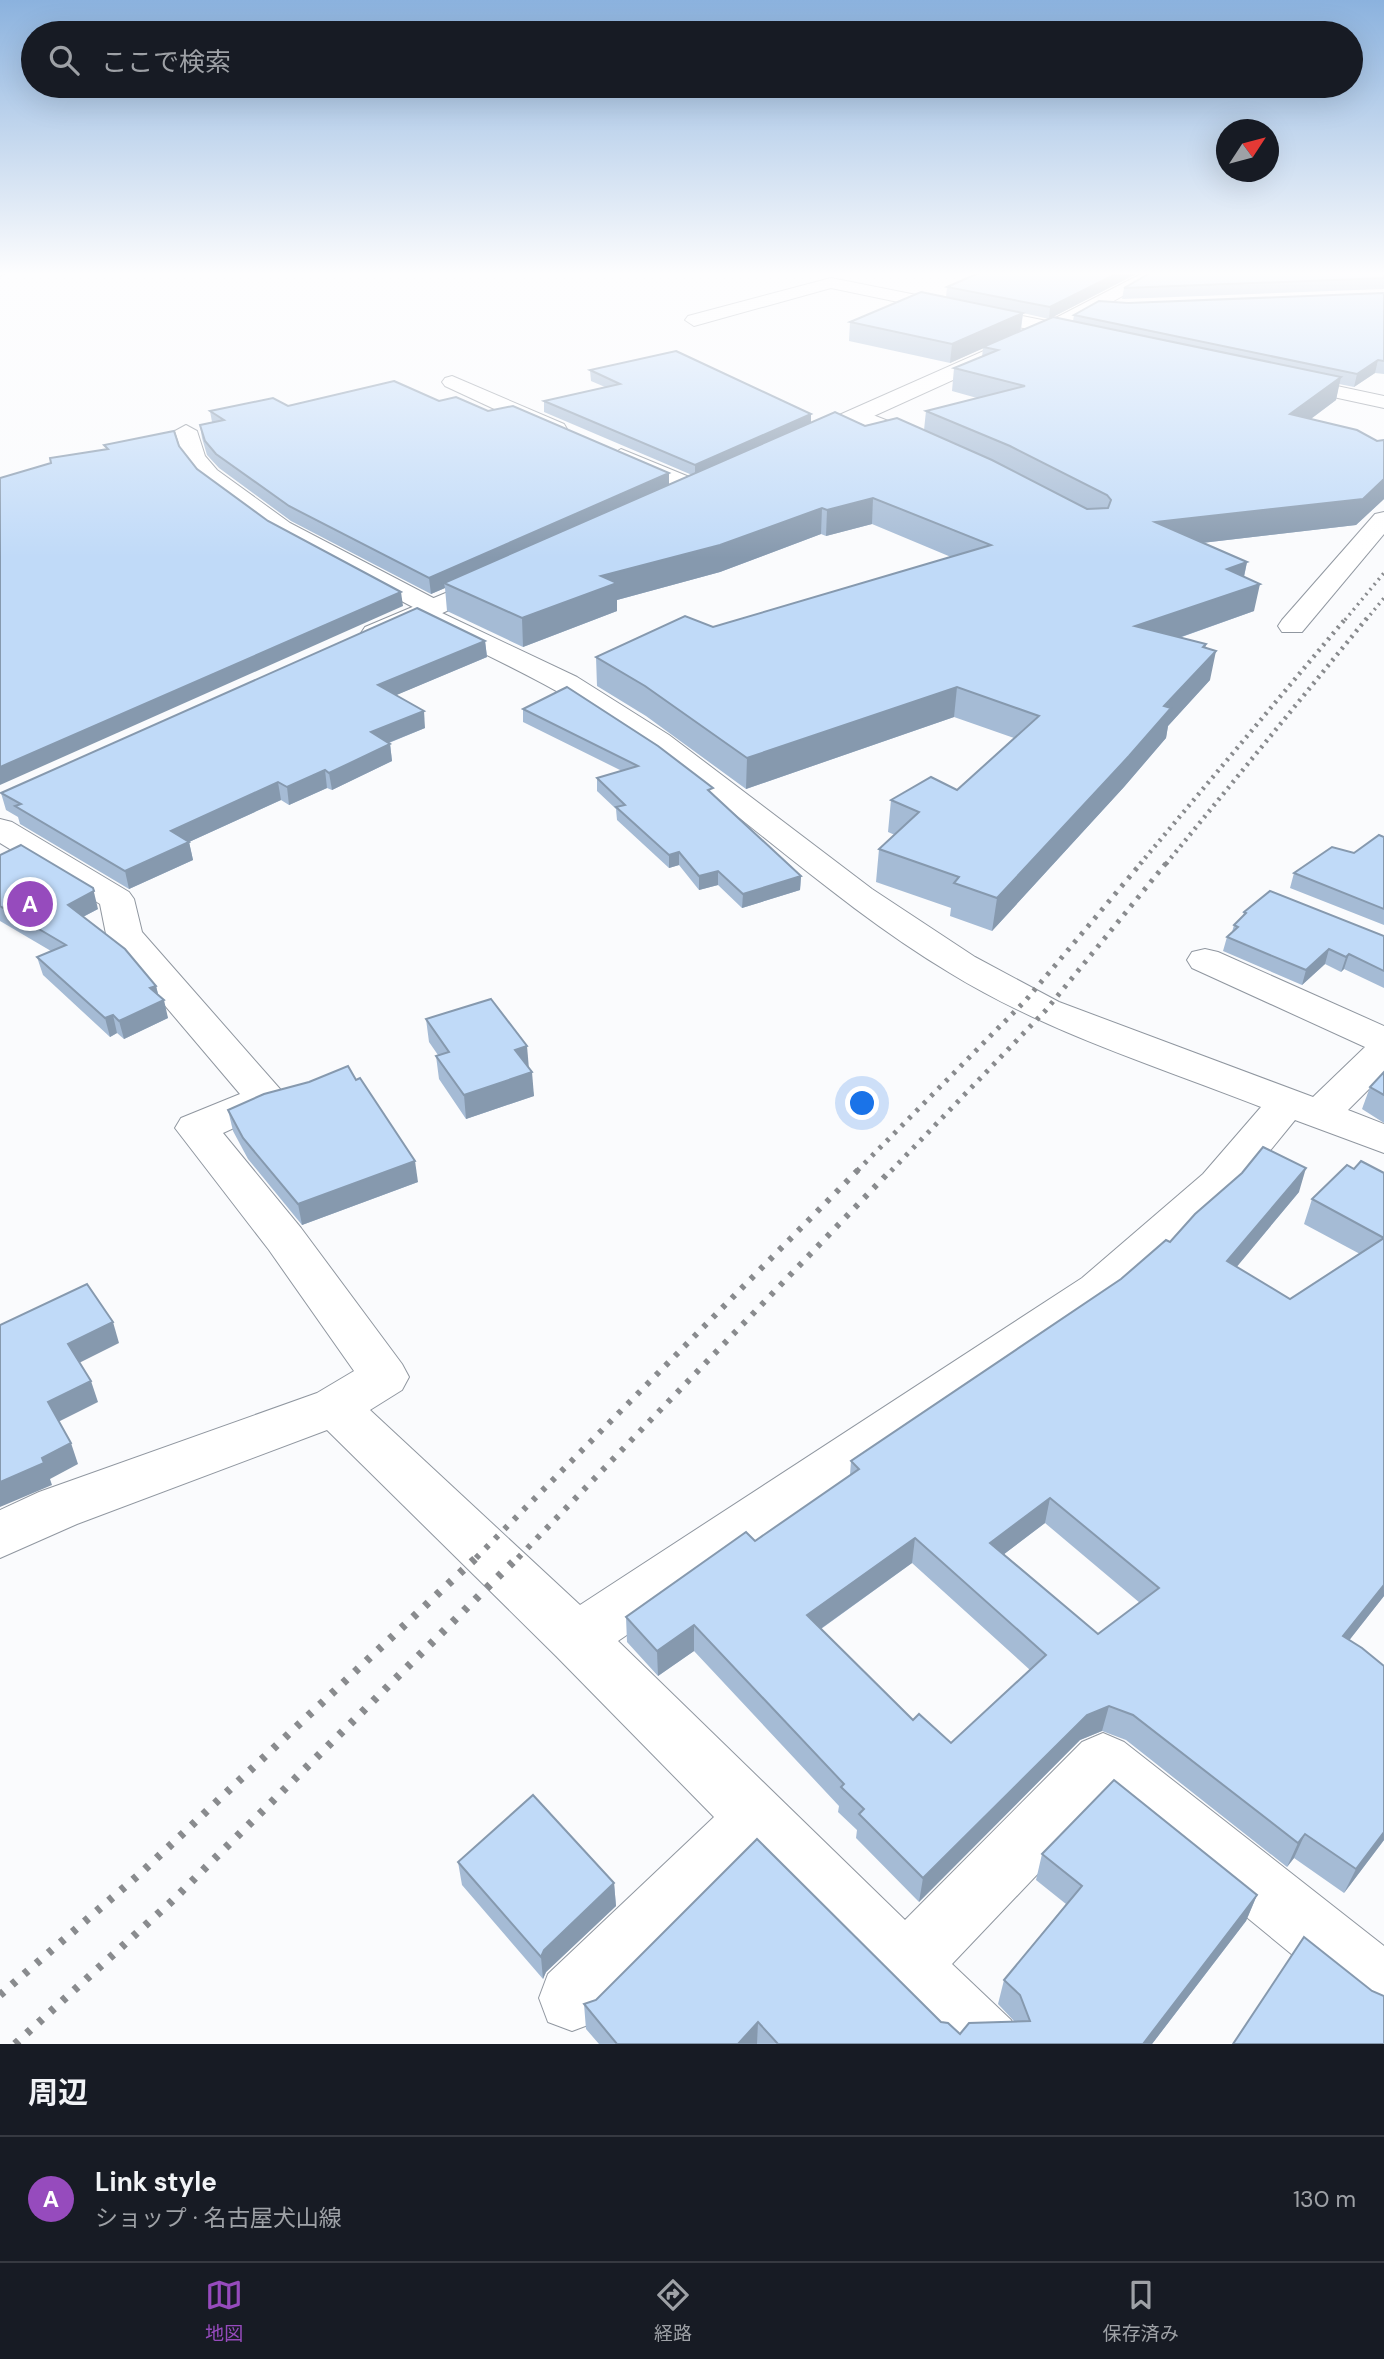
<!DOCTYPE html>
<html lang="ja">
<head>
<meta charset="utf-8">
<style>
  :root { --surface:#171b24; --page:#242831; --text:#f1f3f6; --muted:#9ea1a6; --line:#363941; --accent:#964bbd }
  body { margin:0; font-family:"DM Sans","Noto Sans JP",sans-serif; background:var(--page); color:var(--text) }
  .compass { position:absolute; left:1216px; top:119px; width:63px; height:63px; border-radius:50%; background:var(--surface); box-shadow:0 7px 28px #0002; rotate:54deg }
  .you { position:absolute; left:863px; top:1104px; width:24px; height:24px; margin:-18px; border:5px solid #fff; border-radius:50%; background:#1a73e8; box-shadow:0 0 0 10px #1a73e833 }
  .badge { display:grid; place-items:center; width:46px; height:46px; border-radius:50%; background:var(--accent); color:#fff; font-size:23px; font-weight:700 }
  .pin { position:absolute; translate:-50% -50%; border:4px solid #fff; box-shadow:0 2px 7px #0006 }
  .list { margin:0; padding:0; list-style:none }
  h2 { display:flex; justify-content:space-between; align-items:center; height:91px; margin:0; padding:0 28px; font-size:30px }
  h2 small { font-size:23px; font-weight:400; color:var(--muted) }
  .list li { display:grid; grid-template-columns:46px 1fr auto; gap:21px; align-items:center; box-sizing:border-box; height:126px; padding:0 28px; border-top:2px solid var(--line) }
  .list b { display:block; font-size:26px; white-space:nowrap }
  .list p { margin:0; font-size:23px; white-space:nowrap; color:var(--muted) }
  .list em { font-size:23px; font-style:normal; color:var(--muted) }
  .icon { flex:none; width:38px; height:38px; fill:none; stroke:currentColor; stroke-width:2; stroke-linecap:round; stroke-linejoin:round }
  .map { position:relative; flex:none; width:1384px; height:2044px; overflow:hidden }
  .search { position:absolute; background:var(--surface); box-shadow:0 7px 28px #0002; left:21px; right:21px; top:21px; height:77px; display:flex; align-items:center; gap:18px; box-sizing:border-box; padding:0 24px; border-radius:38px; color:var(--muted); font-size:26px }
  .sheet { height:217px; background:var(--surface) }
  nav { display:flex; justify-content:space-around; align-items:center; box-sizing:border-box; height:98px; border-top:2px solid var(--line); background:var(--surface); font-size:19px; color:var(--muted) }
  nav a { display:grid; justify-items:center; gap:4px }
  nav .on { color:var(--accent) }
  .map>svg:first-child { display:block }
</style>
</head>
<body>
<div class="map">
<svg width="1384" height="2044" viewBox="0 0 1384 2044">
  <rect width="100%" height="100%" fill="#fafbfd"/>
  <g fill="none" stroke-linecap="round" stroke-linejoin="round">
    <g stroke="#9097a0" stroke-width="2">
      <path id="service" d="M0 272H7L0 276Z"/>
    </g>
    <g stroke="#9097a0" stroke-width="2">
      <g id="minor">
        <path d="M831 278 1052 322 1061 328 1052 334 831 288 694 326 685 320 688 316Z"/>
        <path d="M1285 375 1384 396V408L1278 385 1275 381Z"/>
        <path d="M452 376 564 424 567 429 556 435 548 434 445 386 442 382 445 378Z"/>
        <path d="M858 409 931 438 934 443 931 448H915L851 419 847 415 851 411Z"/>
        <path d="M186 425 197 431 205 456 217 470 290 523 441 602 445 608 442 613 577 677 669 735 872 889 975 957 1059 1002 1313 1097 1365 1047 1192 968 1187 960 1192 952 1205 949 1218 952 1384 1026V1074L1348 1110 1384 1124V1153L1295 1120 1233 1196 1114 1302 618 1641 905 1920 1082 1742 1103 1733 1124 1742 1384 1946V2021L1361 2011 1106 1802 952 1964 1011 2020 1021 2044H938L756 1861 596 2022 572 2031 548 2022 539 1998 548 1974 714 1817 556 1656 327 1430 77 1524 0 1558V1510L39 1492 317 1393 354 1371 269 1250 175 1128 181 1118 240 1094 111 942 106 934 100 904 0 843V819L12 822 129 892 134 899 142 932 280 1089 286 1098 280 1107 223 1133 301 1228 402 1364 409 1377 402 1390 370 1410 580 1605 1082 1278 1203 1174 1261 1107C1156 1066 1046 1032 950 973 842 908 750 821 648 748 580 699 505 664 430 627L426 621 430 616 272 533 201 480 183 457 175 431Z"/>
        <path d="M621 449 704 483 708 488 704 493H688L613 461 610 456Z"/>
        <path d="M1384 512V534L1302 632H1282L1278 626 1282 620 1375 514Z"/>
      </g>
    </g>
    <g stroke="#9097a0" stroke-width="2">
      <g id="secondary">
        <path d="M1145 272H1166L1054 334 810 445H794L791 440 794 435 1040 326Z"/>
        <path d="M493 573 502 576 506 581 502 586 385 639H365L361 633 365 627Z"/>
      </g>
    </g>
    <use href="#service" fill="#fff" fill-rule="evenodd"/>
    <use href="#minor" fill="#fff" fill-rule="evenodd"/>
    <use href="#secondary" fill="#fff" fill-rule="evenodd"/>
    <g stroke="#898b8e" stroke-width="3.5" stroke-dasharray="2 4.5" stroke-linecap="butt">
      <path d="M1345 620 1384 573"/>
      <path d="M1366 620 1384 598"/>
    </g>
    <g stroke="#898b8e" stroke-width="4.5" stroke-dasharray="2.5 5" stroke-linecap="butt">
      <path d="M1140 864 1346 618"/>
      <path d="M1166 864 1367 618"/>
    </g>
    <g stroke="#898b8e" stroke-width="5" stroke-dasharray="3.5 7" stroke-linecap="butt">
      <path d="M857 1171 1026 1000 1142 862"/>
      <path d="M891 1171 1046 1010 1167 862"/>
    </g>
    <g stroke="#898b8e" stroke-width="6" stroke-dasharray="4.5 9" stroke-linecap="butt">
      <path d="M476 1558 859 1169"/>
      <path d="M518 1558 892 1169"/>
    </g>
    <g stroke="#898b8e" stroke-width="8" stroke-dasharray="5 11" stroke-linecap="butt">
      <path d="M0 1995 143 1871 478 1556"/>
      <path d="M15 2044 172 1901 519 1556"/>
    </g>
  </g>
  <g fill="#a5bbd5" fill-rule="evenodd">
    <path d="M1140 272 1049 319 1023 313 1021 331 1073 321 1074 315 1128 303 1384 293V374L1375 373 1354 387 1339 384 1336 400 1311 419 1377 441 1384 440V499L1356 525 1202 543 1247 562 1244 577 1254 611 1179 638 1205 648 1210 680 1168 726 1166 738 1124 787 992 931 950 916 951 908 876 882 879 849 895 835 888 832 891 800 957 790 1014 738 954 717 746 789 646 716 597 686 596 657 713 627 951 557 872 524 826 536 821 534 720 572 617 600V611L523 647 447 611 445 588 431 594 291 521 219 468 207 455 202 438 200 425 212 422 210 411 288 406 439 401 488 411 669 473V485L692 475 544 412V401L605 387 591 381 590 370 811 423 924 430 926 411 977 398 952 391 954 368 982 357 983 348 950 363 849 341 850 322 946 297 947 287Z"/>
    <path d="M1384 272V289L1122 299 1124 288Z"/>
    <path d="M485 641 487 657 396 695 425 728 389 743 390 744 392 761 332 790 327 788 289 805 281 800 189 842 193 860 129 889 20 824 18 817 6 810 1 793Z"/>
    <path d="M523 709 713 794 801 876 800 890 742 908 718 885 699 890 679 865 669 868 617 820 616 809 597 791V778L622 771 523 722Z"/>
    <path d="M1384 837V925L1290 888 1294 873 1354 853Z"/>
    <path d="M0 855 98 909 83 917 156 986 158 994 168 1018 124 1039 117 1033 110 1037 43 975 37 957 51 951 0 921Z"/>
    <path d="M1244 912 1384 936V988L1344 969 1341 972 1325 964 1302 985 1223 951 1227 937 1232 932 1234 925 1243 917Z"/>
    <path d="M426 1019 528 1068 534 1096 466 1119 439 1079 436 1056 438 1055 429 1042Z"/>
    <path d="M1384 1072V1123L1362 1109 1370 1087Z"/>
    <path d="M228 1110 418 1182 302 1225 248 1159 233 1131Z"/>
    <path d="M1354 1169 1384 1173V1596L1349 1640 1384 1666V1840L1344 1893 1294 1858 1287 1867 1126 1740 1102 1731 1080 1740 919 1902 856 1838 857 1830 838 1812 839 1806 694 1651 658 1676 627 1642 626 1617 755 1541 850 1475 851 1461 1121 1279 1170 1242 1299 1192 1236 1267 1290 1299 1360 1254 1304 1224 1312 1199ZM1045 1523 1140 1603 1098 1634 1004 1554ZM912 1563 1030 1670 951 1743 913 1720 821 1629Z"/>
    <path d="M1042 1854 1257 1895 1246 1921 1152 2044H599L586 2029 584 2004 941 2022 960 2034 1014 2021 998 2004 1004 1980 1066 1904 1036 1880Z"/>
    <path d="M458 1862 614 1883 616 1906 546 1972 543 1979 462 1885Z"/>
  </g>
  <g fill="#8699ae">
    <path d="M1120 272H1140L1049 319 1050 307Z"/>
    <path d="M1023 313 1020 332 950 363 952 344Z"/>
    <path d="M1378 360 1375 373 1354 387 1357 374Z"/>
    <path d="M1341 377 1336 400 1285 438 1290 414Z"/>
    <path d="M811 414V425L695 476V465Z"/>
    <path d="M669 473V488L444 583 445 588 431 594 429 578Z"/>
    <path d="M1384 479V499L1356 525 1150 549 1155 522Z"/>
    <path d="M873 498 872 524 826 536 827 510Z"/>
    <path d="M822 508 821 534 720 572 617 600V611L523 647 522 618 601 576Z"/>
    <path d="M1247 562 1241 590 1260 584 1254 611 1130 655 1135 626 1227 569Z"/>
    <path d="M401 592 403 606 0 785V767Z"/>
    <path d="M485 641 487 657 380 702 378 685Z"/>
    <path d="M1206 644 1201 667 1216 651 1210 680 1168 726 1166 738 1124 787 992 931 997 898 1164 706Z"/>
    <path d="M957 687 954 717 746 789 747 758Z"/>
    <path d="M424 711 425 728 373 749 371 732Z"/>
    <path d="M390 744 392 761 332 790 329 773Z"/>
    <path d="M325 770 327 788 289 805 287 787Z"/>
    <path d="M278 782 281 800 189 842 193 860 129 889 125 871 171 831Z"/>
    <path d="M679 852V865L669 868V855Z"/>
    <path d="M718 871V885L699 890V876Z"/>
    <path d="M801 876 800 890 742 908 743 894Z"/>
    <path d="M93 888 98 909 73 922 68 905Z"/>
    <path d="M1329 949 1325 964 1302 985 1306 970Z"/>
    <path d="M1349 954 1344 969 1341 972 1346 957Z"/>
    <path d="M156 986 160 1002 164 1000 168 1018 124 1039 119 1021 150 988Z"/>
    <path d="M113 1015 117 1033 110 1037 105 1018Z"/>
    <path d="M527 1046 529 1069 515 1050Z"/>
    <path d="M532 1072 534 1096 466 1119 464 1095Z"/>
    <path d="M415 1161 418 1182 302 1225 298 1204Z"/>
    <path d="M1306 1168 1299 1192 1220 1287 1227 1261Z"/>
    <path d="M113 1322 119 1343 75 1365 68 1344Z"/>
    <path d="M91 1381 98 1402 56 1423 48 1402Z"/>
    <path d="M71 1443 78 1464 50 1479 52 1485 0 1507V1482L42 1458Z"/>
    <path d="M1050 1498 1045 1523 986 1568 990 1543Z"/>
    <path d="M915 1538 912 1563 805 1640 807 1615Z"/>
    <path d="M1384 1585V1596L1333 1661 1343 1636Z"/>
    <path d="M694 1625V1651L658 1676 657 1651Z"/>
    <path d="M1109 1706 1102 1731 1080 1740 919 1902 923 1878 1087 1715Z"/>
    <path d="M1384 1832V1840L1344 1893 1356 1869Z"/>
    <path d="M1305 1834 1294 1858 1287 1867 1298 1843Z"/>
    <path d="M614 1883 616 1906 546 1972 543 1979 541 1957 544 1950Z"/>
    <path d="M1257 1895 1246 1921 1152 2044H1143Z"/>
    <path d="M758 2022 757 2044H738Z"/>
  </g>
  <g fill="#c0daf8" stroke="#8699ae" stroke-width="2" fill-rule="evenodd">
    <path d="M981 272H1120L1050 307 947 287Z"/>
    <path d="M1152 272H1384V278L1124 288Z"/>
    <path d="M921 292 1023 313 952 344 850 322Z"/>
    <path d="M1384 293V361L1378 360 1357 374 1074 315 1099 301 1128 303Z"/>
    <path d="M1053 317 1341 377 1290 414 1357 430 1377 441 1384 440V479L1363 499 1155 522 1247 562 1227 569 1260 584 1135 626 1206 644 1203 647 1216 651 1164 706 1171 708 1129 756 997 898 954 883 959 877 879 849 919 812 891 800 931 777 957 790 1039 716 957 687 747 758 645 686 596 657 685 616 713 627 991 545 873 498 827 510 822 508 720 545 601 576 617 583 522 618 444 583 835 412 865 426 897 418 992 460 1087 509 1108 508 1111 500 1107 495 1010 446 926 411 1025 386 954 368 998 350 983 347Z"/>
    <path d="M676 351 811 414 695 465 544 401 620 384 590 370Z"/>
    <path d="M394 381 439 401 456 397 488 411 513 406 669 473 429 578 289 506 216 454 205 441 200 425 224 420 210 411 273 398 288 406Z"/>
    <path d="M174 431 179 446 197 469 268 521 401 592 0 767V478L51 463 50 458 108 449 104 445Z"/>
    <path d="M417 608 485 641 378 685 424 711 371 732 390 744 329 773 325 770 287 787 278 782 171 831 189 842 125 871 15 806 21 804 1 793Z"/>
    <path d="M567 687 658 746 713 788 708 790 801 876 743 894 718 871 699 876 679 852 669 855 616 807 625 805 597 778 638 766 523 709Z"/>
    <path d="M1379 835 1384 837V909L1294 873 1332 847 1354 853Z"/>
    <path d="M21 845 93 888 94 891 68 905 125 949 156 986 150 988 164 1000 119 1021 113 1015 105 1018 37 957 66 945 0 906V855Z"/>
    <path d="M1270 891 1384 936V971L1349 954 1346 957 1329 949 1306 970 1227 937 1238 927 1234 925 1246 913 1244 912Z"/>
    <path d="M491 999 527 1046 515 1050 532 1072 464 1095 436 1056 449 1052 426 1019Z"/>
    <path d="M348 1066 356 1080 360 1078 415 1161 298 1204 243 1138 228 1110 264 1094 309 1082Z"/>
    <path d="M1384 1072V1095L1370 1087Z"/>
    <path d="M1263 1147 1306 1168 1227 1261 1290 1299 1384 1238V1585L1343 1636 1362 1648 1384 1666V1832L1356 1869 1305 1834 1298 1843 1133 1715 1109 1706 1087 1715 923 1878 859 1814 864 1809 841 1787 844 1784 694 1625 657 1651 626 1617 746 1532 755 1541 859 1469 851 1461 1121 1279 1166 1240 1170 1242 1195 1214 1242 1173ZM1050 1498 1159 1588 1098 1634 990 1543ZM915 1538 1046 1655 951 1743 919 1714 913 1720 807 1615Z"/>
    <path d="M1361 1161 1384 1173V1238L1312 1199 1347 1165 1354 1169Z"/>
    <path d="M87 1284 113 1322 68 1344 91 1381 48 1402 71 1443 42 1458 44 1463 0 1482V1325Z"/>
    <path d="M1114 1780 1257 1895 1143 2044H778L758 2022 738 2044H617L584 2004 596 2000 757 1839 941 2022 948 2023 960 2034 969 2023 1030 2021 1020 1995 1004 1980 1082 1886 1042 1854Z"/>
    <path d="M533 1795 614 1883 544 1950 541 1957 458 1862Z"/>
    <path d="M1304 1937 1372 1991 1384 1996V2044H1233Z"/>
  </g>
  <linearGradient id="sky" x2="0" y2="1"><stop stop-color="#8bb2de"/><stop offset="0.49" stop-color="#fdfdfe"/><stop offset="1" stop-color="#fdfdfe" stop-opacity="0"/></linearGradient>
  <rect width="1384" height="558" fill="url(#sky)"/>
</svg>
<svg class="compass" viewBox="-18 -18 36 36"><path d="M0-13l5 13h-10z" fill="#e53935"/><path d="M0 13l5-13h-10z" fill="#9ea1a6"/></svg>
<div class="you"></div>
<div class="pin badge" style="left:30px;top:904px">A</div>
<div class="search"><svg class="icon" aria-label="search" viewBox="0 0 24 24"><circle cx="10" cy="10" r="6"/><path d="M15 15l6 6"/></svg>ここで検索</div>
</div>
<section class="sheet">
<h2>周辺<small></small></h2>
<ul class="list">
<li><span class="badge">A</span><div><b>Link style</b><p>ショップ · 名古屋犬山線</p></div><em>130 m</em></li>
</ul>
</section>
<nav>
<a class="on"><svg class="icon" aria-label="map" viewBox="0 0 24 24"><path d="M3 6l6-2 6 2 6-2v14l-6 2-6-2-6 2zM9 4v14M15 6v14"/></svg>地図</a>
<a><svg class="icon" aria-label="directions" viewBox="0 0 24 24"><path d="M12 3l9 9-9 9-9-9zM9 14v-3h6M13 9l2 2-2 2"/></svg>経路</a>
<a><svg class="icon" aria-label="saved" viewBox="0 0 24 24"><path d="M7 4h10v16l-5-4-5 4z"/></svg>保存済み</a>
</nav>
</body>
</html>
